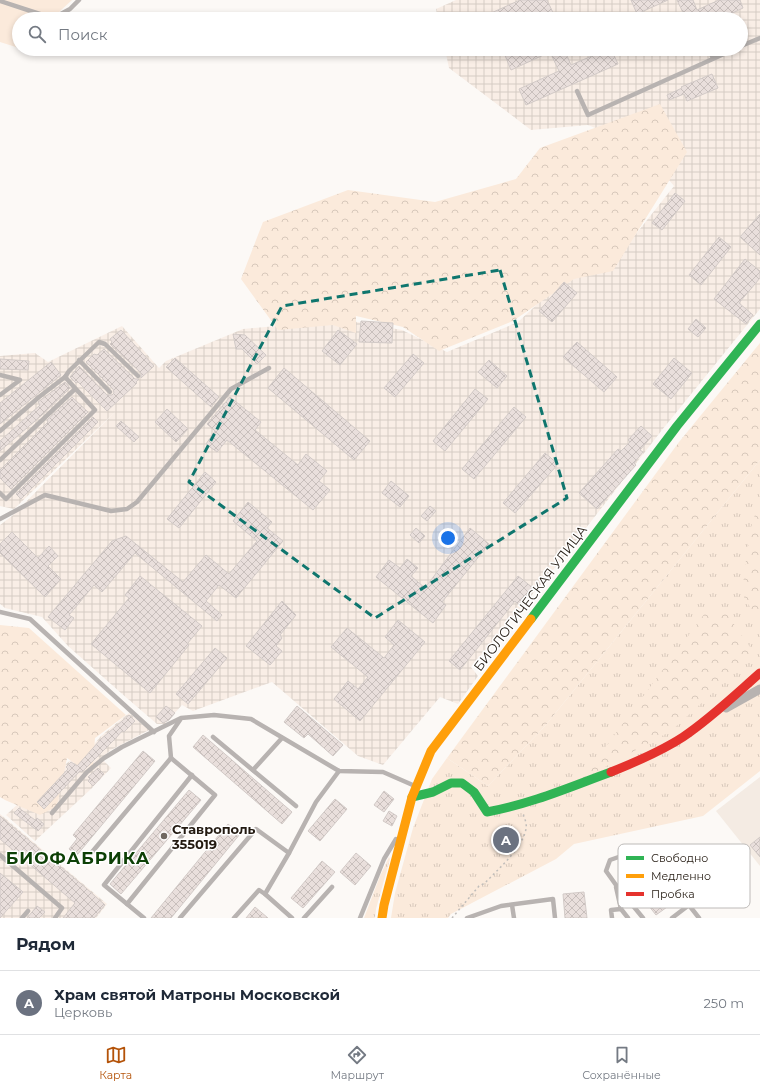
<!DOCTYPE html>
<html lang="ru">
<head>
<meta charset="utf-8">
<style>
  :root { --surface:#fff; --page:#f6f6f7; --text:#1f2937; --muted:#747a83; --line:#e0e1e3; --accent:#b45309 }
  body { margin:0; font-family:Montserrat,sans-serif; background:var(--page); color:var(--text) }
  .you { position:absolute; left:448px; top:538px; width:14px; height:14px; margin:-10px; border:3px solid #fff; border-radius:50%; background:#1a73e8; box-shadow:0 0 0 6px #1a73e833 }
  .badge { display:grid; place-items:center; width:26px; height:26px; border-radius:50%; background:var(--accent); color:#fff; font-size:13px; font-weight:700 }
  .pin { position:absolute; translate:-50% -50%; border:2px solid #fff; box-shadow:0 1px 4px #0006 }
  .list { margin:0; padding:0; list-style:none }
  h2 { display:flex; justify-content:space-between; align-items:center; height:52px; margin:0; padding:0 16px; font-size:17px }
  h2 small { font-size:13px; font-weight:400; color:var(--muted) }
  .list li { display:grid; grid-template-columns:26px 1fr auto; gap:12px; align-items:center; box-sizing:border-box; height:64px; padding:0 16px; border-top:1px solid var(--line) }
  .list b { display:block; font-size:15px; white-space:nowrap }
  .list p { margin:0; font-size:13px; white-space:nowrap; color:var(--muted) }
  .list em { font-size:13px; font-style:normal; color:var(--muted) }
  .icon { flex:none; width:22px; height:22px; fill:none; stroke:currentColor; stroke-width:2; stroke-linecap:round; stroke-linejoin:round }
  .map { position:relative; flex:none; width:760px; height:918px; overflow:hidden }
  .search { position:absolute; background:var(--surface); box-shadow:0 2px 6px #0003; left:12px; right:12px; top:12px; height:44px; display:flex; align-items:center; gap:10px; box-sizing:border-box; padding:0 14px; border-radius:22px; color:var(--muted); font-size:15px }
  .sheet { height:116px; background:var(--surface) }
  nav { display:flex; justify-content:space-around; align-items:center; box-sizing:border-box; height:56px; border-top:1px solid var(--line); background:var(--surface); font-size:11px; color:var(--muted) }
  nav a { display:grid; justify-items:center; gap:2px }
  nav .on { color:var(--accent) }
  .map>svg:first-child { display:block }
</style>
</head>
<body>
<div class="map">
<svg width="760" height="918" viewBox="0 0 760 918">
  <defs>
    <pattern id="industrial-grid" width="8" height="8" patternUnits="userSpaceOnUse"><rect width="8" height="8" fill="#f9eee6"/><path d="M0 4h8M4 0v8" fill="none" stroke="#d5ccc4"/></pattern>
    <pattern id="grass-tufts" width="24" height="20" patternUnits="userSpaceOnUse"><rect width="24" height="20" fill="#fbeadb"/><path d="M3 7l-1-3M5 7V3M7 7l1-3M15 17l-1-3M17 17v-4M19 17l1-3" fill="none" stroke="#d7c8bb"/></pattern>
    <pattern id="forest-crowns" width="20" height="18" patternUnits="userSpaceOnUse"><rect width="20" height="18" fill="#fbeadb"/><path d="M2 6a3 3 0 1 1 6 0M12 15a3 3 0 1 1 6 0" fill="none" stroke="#d7c8bb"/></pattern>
    <pattern id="building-cross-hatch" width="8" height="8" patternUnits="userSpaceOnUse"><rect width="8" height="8" fill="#e9dfdc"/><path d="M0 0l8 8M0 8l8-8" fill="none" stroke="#c8bfbc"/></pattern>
  </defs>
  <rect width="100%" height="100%" fill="#fcf9f6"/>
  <path fill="#f4ebe3" d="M760 777V866L716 811Z"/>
  <g fill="url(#industrial-grid)">
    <path d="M456 0H760V309L662 430 558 564 471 667 478 676 458 704 440 697 383 765 358 756 272 682 193 711 182 705 165 724H157L121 693 68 646 42 617 5 608 0 604V525L12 516 116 411 14 509 0 506V356L35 353 48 362 122 326 159 368 166 361 243 329 346 320 402 330 447 352 518 322 571 273 609 268 674 186 641 147 588 125 531 130 449 68 445 49H741V19H438L436 9Z"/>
    <path d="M129 713 149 730 111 750 101 758 111 768 91 789 35 841 6 815 19 803 72 759 78 763 101 736Z"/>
    <path d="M0 814 107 904 96 918H0Z"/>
  </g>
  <g fill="url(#grass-tufts)">
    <path d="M760 460V771L703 816 574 844 556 859 451 914 448 918H391L395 893 413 828 432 779 447 758 488 786 545 726Z"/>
    <path d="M389 857 390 859 376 909 375 918H364L380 876Z"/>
  </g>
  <g fill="url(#forest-crowns)">
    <path d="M660 104 687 152 613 271 574 279 513 321 439 351 403 327 356 316V333L333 325 278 330 241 279 263 222 348 190 435 202 516 179 540 148Z"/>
    <path d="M760 343V460L545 726 488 786 447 758 679 442Z"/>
    <path d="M760 498V623L742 594 749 534Z"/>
    <path d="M708 609 726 613 755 654 671 731 581 780Z"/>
    <path d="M0 625 29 628 126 715 95 738 93 765 82 768 67 758 57 806 40 815 5 800 0 797Z"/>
  </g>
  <path fill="#fbeadb" d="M0 0H72L60 11 55 19H19V48L0 42Z"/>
  <g fill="url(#building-cross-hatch)" stroke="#d2cac7">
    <path d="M520 0H547L556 19H535L533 14 521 19H478Z"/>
    <path d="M631 0H668L637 14Z"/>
    <path d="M677 0H693L697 10 719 0H740L743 8 720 19H686Z"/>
    <path d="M514 49H564L571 65 608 49H611L618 64 526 105 519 89 559 71 550 52 511 70 504 53Z"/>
    <path d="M712 74 718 88 687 101 684 94 669 100 667 95 682 88 681 87Z"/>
    <path d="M675 193 685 201 662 230 652 223Z"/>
    <path d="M760 214V255L740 237Z"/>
    <path d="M719 237 731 247 701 285 689 275Z"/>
    <path d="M745 259 760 271V278L739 303 753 315 746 324 714 299Z"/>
    <path d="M564 282 577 293 552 322 539 311Z"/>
    <path d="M696 319 706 328 698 337 688 329Z"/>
    <path d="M361 321 393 323 392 343 359 342Z"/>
    <path d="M121 330 154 366 141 378V373L110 344 112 342 110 339Z"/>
    <path d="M338 330 357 344 340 365 322 351Z"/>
    <path d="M233 334 245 335 266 355 257 364 242 349H236Z"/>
    <path d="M577 342 617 377 604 392 563 357Z"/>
    <path d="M104 349 135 379H139L136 382 137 383 107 411 78 382 76 383 70 377 79 366 107 395H112L114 393 113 389 86 362 94 354 97 355Z"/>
    <path d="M413 354 424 363 395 397 384 388Z"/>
    <path d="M175 358 219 397 211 407 166 367Z"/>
    <path d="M674 358 692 373 671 399 653 384Z"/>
    <path d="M0 359 29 361 28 370 0 369Z"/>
    <path d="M489 360 507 376 497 388 478 372Z"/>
    <path d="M51 362 61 375 0 424V403Z"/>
    <path d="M284 368 370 441 354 460 268 388Z"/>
    <path d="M65 382 70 388 42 415 0 451V441L40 405 38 402Z"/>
    <path d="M475 389 488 399 445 451 433 441Z"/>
    <path d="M72 397 88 412 11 489 0 478V470L48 422 47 420Z"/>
    <path d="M230 397 261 422 255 430 298 465 306 454 327 471 319 481 330 490 313 510 227 440 217 452 206 444 215 431 207 424Z"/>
    <path d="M514 407 526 417 474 479 462 469Z"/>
    <path d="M167 409 188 429 176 442 155 422Z"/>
    <path d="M93 417 98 422 21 499 16 494Z"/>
    <path d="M121 421 139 437 134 442 116 426Z"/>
    <path d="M641 426 652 436 640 450 643 452 634 463 636 465 597 509 579 493 618 449 621 451 630 442 628 440Z"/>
    <path d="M545 453 558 464 515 513 503 503Z"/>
    <path d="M205 472 216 482 179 528 167 519Z"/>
    <path d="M391 481 409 496 400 507 382 493Z"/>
    <path d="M248 502 272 522 267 528 283 541 236 598 219 585 206 601 222 615 217 621 135 553 102 592 94 585 69 615 74 618 65 630 48 617 112 541 126 536 183 582 206 555 229 574 257 541 233 521Z"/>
    <path d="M430 506 436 511 427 521 421 516Z"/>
    <path d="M416 528 425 536 419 543 410 535Z"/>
    <path d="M470 528 489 544 442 602 446 605 433 623 376 577 389 560 400 568 407 559 418 568 411 576 425 588Z"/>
    <path d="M12 532 38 558 49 546 58 556 48 566 61 579 45 597 0 553V544Z"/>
    <path d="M140 576 202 626 187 644 189 645 150 693 91 644 129 598 125 595Z"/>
    <path d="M518 576 533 588 519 605 515 601 460 670 449 661Z"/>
    <path d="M282 601 296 615 280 635 282 638 276 646 282 651 270 665 246 646Z"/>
    <path d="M398 620 425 642 360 721 334 699 348 681 358 689 368 677 331 647 347 628 384 658 394 645 385 637Z"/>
    <path d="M215 648 227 658 188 704 176 694Z"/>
    <path d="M166 706 175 713 169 720 163 723 156 717Z"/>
    <path d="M297 706 343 745 333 756 308 734 304 738 284 722Z"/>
    <path d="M129 715 135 721 124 732 122 731 116 738 82 772 80 771 44 809 37 802 68 769 66 767 71 762 77 766 101 739Z"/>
    <path d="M203 735 292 812 282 824 193 747Z"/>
    <path d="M143 751 155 761 77 855 69 849 77 839 73 835Z"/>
    <path d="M98 768 104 774 93 786 88 781 90 779 88 777Z"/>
    <path d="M189 790 201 800 121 894 110 884Z"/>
    <path d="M384 791 394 799 384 812 374 805Z"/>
    <path d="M335 799 347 809 320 841 308 831Z"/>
    <path d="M19 808 35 820 37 818 44 824 38 831 14 813Z"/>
    <path d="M389 811 397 816 392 826 383 821Z"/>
    <path d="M0 816 86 888 105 905 94 918H63L75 903 0 839Z"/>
    <path d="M228 824 240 834 171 918H151Z"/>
    <path d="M507 832 508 834 514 832 518 841 512 843 513 846 505 849 504 846 499 848 495 839 501 837 500 835Z"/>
    <path d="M760 837V857L750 845Z"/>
    <path d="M356 853 371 866 355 885 340 872Z"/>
    <path d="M637 859 641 860 674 902 656 915 621 871Z"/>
    <path d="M322 861 335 872 303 908 291 898Z"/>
    <path d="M0 873 23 892 0 918Z"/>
    <path d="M584 892 587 918H565L563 894Z"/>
    <path d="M37 906 45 912 39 918H27Z"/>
    <path d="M255 907 268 918H246Z"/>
  </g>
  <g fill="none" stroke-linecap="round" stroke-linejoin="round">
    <path stroke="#c0bdba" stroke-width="1.5" stroke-dasharray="2 3" stroke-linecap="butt" d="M452 918 479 886 485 883C498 869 522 849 526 829 527 824 525 819 523 814"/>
    <g stroke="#b8b3b1" stroke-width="4.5">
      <path d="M0 1 49 17 59 15 70 9 79 0"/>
      <path d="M741 46 760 38"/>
      <path d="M708 49 713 58"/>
      <path d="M577 91 588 115 735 49"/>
      <path d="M79 360 110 392"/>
      <path d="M0 375 20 380 0 395"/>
      <path d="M0 431 39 397 65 377 69 371 99 342 105 344 138 376"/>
      <path d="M0 460 75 389"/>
      <path d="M0 493 6 499 95 410 65 377"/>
      <path d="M0 519 45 495 111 511 127 509 137 502 231 389 269 368"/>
      <path d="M0 612 30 619 154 732"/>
      <path d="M213 737 296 806"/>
      <path d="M253 770 282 738"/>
      <path d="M52 813 87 772 104 758 122 747 181 718 214 715 251 719 339 771 383 772 415 786"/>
      <path d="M289 853 265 894 292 918"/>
      <path d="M0 855 62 908 55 918"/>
      <path d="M87 858 171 758 169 736 180 720"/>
      <path d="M616 887 621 909"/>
      <path d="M127 904 215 795 171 758"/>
      <path d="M512 905 514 918"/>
      <path d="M22 918 28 911"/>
      <path d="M144 918 104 885 192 775"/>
      <path d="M180 918 256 829 289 853 316 802 339 771"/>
      <path d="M234 918 259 890 265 894"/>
      <path d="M304 918 332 887"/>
      <path d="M360 918 384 859 396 839"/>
      <path d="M467 918 501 906 553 899 555 918"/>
      <path d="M612 918 611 910 621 909 628 918"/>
      <path d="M643 918 616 885 606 871 610 860 630 853 653 859 699 918"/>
      <path d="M672 918 689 905"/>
    </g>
    <path stroke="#b8b3b1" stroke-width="9" d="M726 708 760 689"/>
    <g stroke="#30b455" stroke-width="9">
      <path d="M531 619 677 426 760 324"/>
      <path d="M412 797 433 792 451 783H462L474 792 487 812C531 804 570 787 611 772"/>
    </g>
    <path stroke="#ff9f0a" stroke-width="9" d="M382 918 384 905 412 797 431 751 531 619"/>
    <path stroke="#e5322d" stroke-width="9" d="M611 772C636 762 660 752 683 737 710 719 735 695 760 673"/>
  </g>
  <path fill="none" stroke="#0f766e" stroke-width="3" stroke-dasharray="8 5" stroke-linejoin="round" d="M500 270 567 498 375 618 189 482 282 306Z"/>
  <circle fill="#6f6861" stroke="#fff" stroke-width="1.5" cx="164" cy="836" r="4"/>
  <g text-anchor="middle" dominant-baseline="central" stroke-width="3" stroke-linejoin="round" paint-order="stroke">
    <g font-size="13" fill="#231a11" stroke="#fff">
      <text transform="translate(530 598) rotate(-53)">БИОЛОГИЧЕСКАЯ УЛИЦА</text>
    </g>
    <g font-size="13" font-weight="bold" fill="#231a11" stroke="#fff" text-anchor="start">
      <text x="172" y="829">Ставрополь<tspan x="172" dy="15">355019</tspan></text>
    </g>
    <g font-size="17" font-weight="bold" letter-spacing="1" fill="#0d4006" stroke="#fff">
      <text x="78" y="858">БИОФАБРИКА</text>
    </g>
  </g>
  <rect x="618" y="844" width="132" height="64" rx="6" fill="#fff" stroke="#bdbab8" stroke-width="1"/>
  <rect x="626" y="856" width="18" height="4" fill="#30b455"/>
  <rect x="626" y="874" width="18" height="4" fill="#ff9f0a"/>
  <rect x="626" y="892" width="18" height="4" fill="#e5322d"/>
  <g font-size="11" fill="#231a11">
    <text x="651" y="862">Свободно</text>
    <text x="651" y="880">Медленно</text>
    <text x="651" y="898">Пробка</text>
  </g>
</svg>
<div class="you"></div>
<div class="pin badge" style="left:506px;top:840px;background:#6b7280">A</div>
<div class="search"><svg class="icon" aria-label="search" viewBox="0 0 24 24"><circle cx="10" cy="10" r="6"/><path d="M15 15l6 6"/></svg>Поиск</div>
</div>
<section class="sheet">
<h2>Рядом<small></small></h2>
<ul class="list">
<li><span class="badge" style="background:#6b7280">A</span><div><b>Храм святой Матроны Московской</b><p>Церковь</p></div><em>250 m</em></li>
</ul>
</section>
<nav>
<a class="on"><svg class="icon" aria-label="map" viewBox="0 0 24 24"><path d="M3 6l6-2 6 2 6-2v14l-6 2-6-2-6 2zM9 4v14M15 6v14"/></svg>Карта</a>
<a><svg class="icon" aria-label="directions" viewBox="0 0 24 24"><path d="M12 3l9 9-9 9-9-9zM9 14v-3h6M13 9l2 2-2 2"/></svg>Маршрут</a>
<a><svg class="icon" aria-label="saved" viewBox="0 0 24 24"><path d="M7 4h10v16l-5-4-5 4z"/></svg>Сохранённые</a>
</nav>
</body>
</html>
